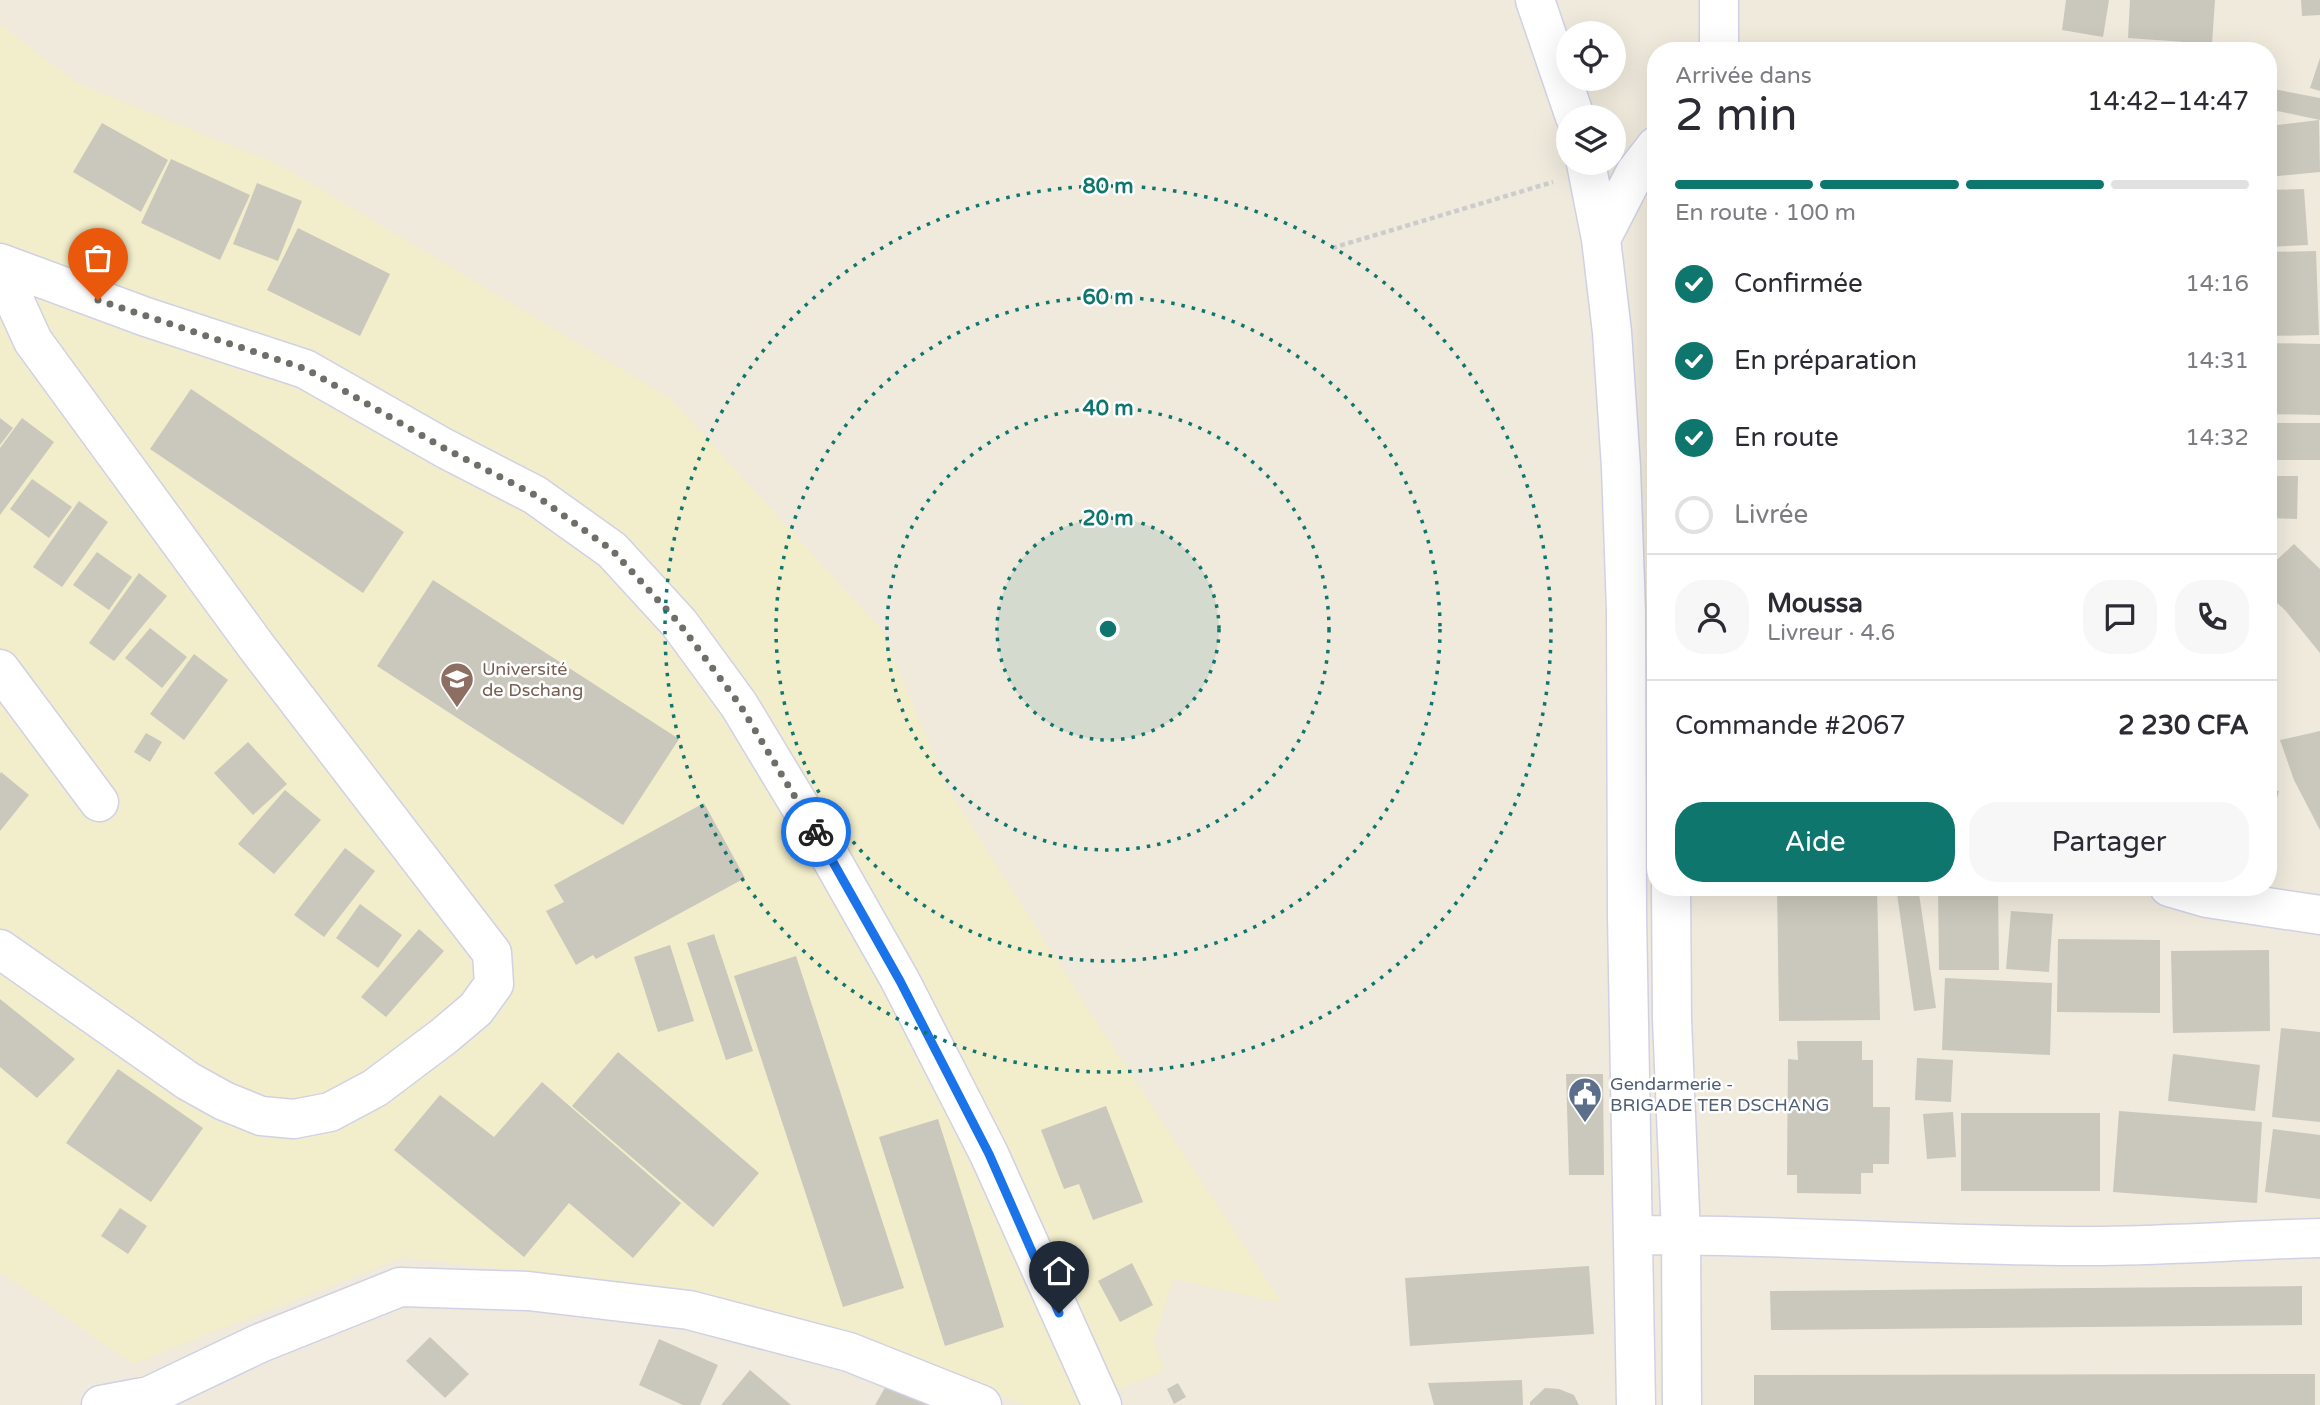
<!DOCTYPE html>
<html lang="fr">
<meta charset="utf-8">
<style>
body{margin:0;font-family:"Varela Round",sans-serif;background:#f7f7f7;color:#2b2b33;height:100vh;display:flex;flex-direction:column;font-size:26px;white-space:nowrap}
*{box-sizing:border-box;margin:0}
p{font-size:23px;color:#7c7c81}
.icon{flex:none;width:38px;height:38px;fill:none;stroke:currentColor;stroke-width:2;stroke-linecap:round;stroke-linejoin:round}
.map{position:relative;flex:1;overflow:hidden}
.panel{position:absolute;left:1647px;top:42px;width:630px;height:854px;display:flex;flex-direction:column;background:#fff;border-radius:28px;box-shadow:0 7px 28px #0002}
.panel>*{flex:none}
.controls{position:absolute;left:1556px;top:21px;display:grid;gap:14px}
.controls a{display:grid;place-items:center;width:70px;height:70px;border-radius:50%;background:#fff;box-shadow:0 7px 28px #0002;font-size:35px}
.pin{position:absolute;display:grid;place-items:center;width:60px;height:60px;color:#fff;margin:-72px -30px;border-radius:50% 50% 50% 0;rotate:-45deg;box-shadow:0 0 7px #0007}
.pin .icon{rotate:45deg}
.courier{position:absolute;display:grid;place-items:center;width:70px;height:70px;margin:-35px;border:5px solid #1a73e8;border-radius:50%;background:#fff;color:#222;box-shadow:0 2px 9px #0007}
.summary em{font-style:normal;font-weight:600}
.summary div{display:flex;flex-direction:column-reverse}
.summary{display:flex;align-items:center;justify-content:space-between;height:119px;padding:0 28px}
h1{font-size:46px;font-weight:600;line-height:52px}
.bar{display:grid;grid-template-columns:repeat(4,1fr);gap:10px 7px;align-content:center;height:84px;padding:0 28px}
.bar i{height:9px;border-radius:5px;background:#e1e1e2}
.bar .active{background:#0f766e}
.bar p{grid-column:span 4}
.line{display:flex;align-items:center;gap:18px;padding:0 28px;border-top:2px solid #e1e1e2}
.line div{flex:1}
.round{display:grid;place-items:center;flex:none;width:74px;height:74px;border-radius:28px;background:#f7f7f7}
ol{padding:0 28px;list-style:none}
li{display:flex;align-items:center;gap:21px;height:77px}
li p{margin-inline-start:auto}
li .icon{padding:7px;border-radius:50%;background:#0f766e;color:#fff;stroke-width:4}
li:last-child{color:#7c7c81}
li i{width:38px;height:38px;border:4px solid #e1e1e2;border-radius:50%}
.primary-button{display:flex;gap:14px;margin-top:auto;padding:14px 28px}
.primary-button a{flex:1;height:80px;border-radius:28px;background:#0f766e;color:#fff;font-size:28px;font-weight:600;line-height:80px;text-align:center}
.primary-button a+a{background:#f7f7f7;color:#2b2b33}
.map>svg:first-child{display:block}
.education{fill:#f2edca}
.building{fill:#cac7bc}
.lines{fill:none;stroke-linecap:round;stroke-linejoin:round}
.minor-casing{stroke:#d1d1e6;stroke-width:41}
.path{stroke:#ccc;stroke-width:4.5;stroke-dasharray:5 3.5;stroke-linecap:butt}
.minor{stroke:#fff;stroke-width:38}
.done{stroke:#706e69;stroke-width:7;stroke-dasharray:0 12.6}
.route{stroke:#1a73e8;stroke-width:9}
.ring{fill:none;stroke:#0f766e;stroke-width:3.5;stroke-dasharray:3.5 7}
.labels{text-anchor:middle;stroke-width:5;stroke-linejoin:round;paint-order:stroke}
.education-label{font-size:18px;fill:#785e54;stroke:#fff;text-anchor:start}
.service-label{font-size:18px;fill:#4e5e75;stroke:#fff;text-anchor:start}
.centre{fill:#0f766e;stroke:#fff;stroke-width:3.5}
.ring-label{font-size:21px;text-anchor:middle;font-weight:bold;fill:#0f766e;stroke:#fff;stroke-width:5;stroke-linejoin:round;paint-order:stroke}
</style>
<div class="map">
<svg width="2320" height="1405" viewBox="0 0 2320 1405">
<rect width="100%" height="100%" fill="#efeadc"/>
<path class="education" d="M 0,24 L 77,83 L 282,166 L 670,398 L 882,630 L 947,787 L 1090,1012 L 1282,1303 L 1173,1279 L 1154,1342 L 1164,1371 L 1081,1405 L 1026,1405 L 836,1331 L 683,1291 L 403,1257 L 133,1364 L 0,1272 Z"/>
<path class="building" d="M 2066,0 L 2109,0 L 2103,37 L 2062,30 Z
M 2130,0 L 2215,0 L 2212,44 L 2128,38 Z
M 2301,0 L 2320,0 L 2320,15 L 2302,16 Z
M 2065,42 L 2104,46 L 2103,51 L 2064,51 Z
M 2320,58 L 2320,91 L 2310,88 Z
M 2268,88 L 2320,98 L 2320,120 L 2268,109 Z
M 2319,120 L 2320,172 L 2268,177 L 2268,126 Z
M 102,123 L 168,160 L 141,212 L 73,172 Z
M 171,159 L 250,195 L 220,260 L 141,223 Z
M 257,183 L 302,201 L 278,261 L 233,244 Z
M 2304,189 L 2308,245 L 2268,247 L 2268,190 Z
M 298,228 L 390,274 L 360,336 L 267,290 Z
M 2316,251 L 2319,335 L 2268,336 L 2268,252 Z
M 2268,343 L 2320,344 L 2320,415 L 2268,414 Z
M 191,389 L 404,532 L 363,593 L 150,449 Z
M 0,418 L 13,428 L 0,445 Z
M 22,418 L 54,442 L 0,515 L 0,448 Z
M 2269,423 L 2320,423 L 2320,460 L 2268,460 Z
M 2273,476 L 2298,476 L 2297,519 L 2272,518 Z
M 32,479 L 72,507 L 49,538 L 10,509 Z
M 79,501 L 108,522 L 62,587 L 33,567 Z
M 2294,544 L 2320,569 L 2320,653 L 2285,610 L 2268,595 L 2268,568 Z
M 97,552 L 132,577 L 109,610 L 73,585 Z
M 139,573 L 167,596 L 114,661 L 89,643 Z
M 433,580 L 679,739 L 623,825 L 377,666 Z
M 150,628 L 187,657 L 162,688 L 125,658 Z
M 194,654 L 228,680 L 184,740 L 150,714 Z
M 2320,731 L 2320,830 L 2294,780 L 2280,740 Z
M 146,733 L 162,742 L 150,762 L 134,752 Z
M 248,742 L 287,784 L 253,815 L 214,773 Z
M 1,772 L 29,795 L 0,831 L 0,774 Z
M 2268,788 L 2279,791 L 2269,828 L 2268,828 Z
M 285,790 L 321,820 L 274,874 L 238,844 Z
M 704,803 L 745,878 L 596,959 L 593,955 L 576,965 L 546,911 L 564,902 L 554,885 Z
M 345,848 L 375,871 L 324,937 L 294,915 Z
M 1777,887 L 1877,887 L 1880,1020 L 1779,1021 Z
M 1896,887 L 1918,887 L 1936,1008 L 1914,1011 Z
M 1938,887 L 1998,887 L 1999,970 L 1939,970 Z
M 360,904 L 402,935 L 378,968 L 336,938 Z
M 2011,911 L 2053,914 L 2049,972 L 2006,969 Z
M 419,929 L 444,951 L 386,1017 L 361,997 Z
M 714,934 L 753,1051 L 726,1060 L 687,943 Z
M 2058,939 L 2160,940 L 2160,1013 L 2057,1012 Z
M 670,945 L 694,1021 L 658,1032 L 634,957 Z
M 2269,950 L 2270,1031 L 2173,1033 L 2171,951 Z
M 796,956 L 904,1288 L 843,1307 L 734,976 Z
M 1945,978 L 2052,983 L 2050,1055 L 1942,1050 Z
M 0,999 L 75,1059 L 37,1098 L 0,1067 Z
M 2281,1028 L 2320,1032 L 2320,1122 L 2272,1117 Z
M 1797,1041 L 1862,1041 L 1862,1060 L 1873,1060 L 1873,1107 L 1890,1107 L 1889,1164 L 1873,1164 L 1873,1173 L 1861,1173 L 1861,1194 L 1797,1193 L 1797,1175 L 1787,1175 L 1788,1059 L 1798,1060 Z
M 618,1052 L 759,1173 L 713,1227 L 572,1106 Z
M 2173,1054 L 2260,1065 L 2255,1111 L 2168,1101 Z
M 1917,1058 L 1953,1060 L 1951,1102 L 1915,1100 Z
M 118,1069 L 203,1128 L 151,1202 L 66,1143 Z
M 1566,1074 L 1603,1074 L 1604,1175 L 1569,1175 Z
M 542,1082 L 681,1203 L 633,1258 L 569,1203 L 524,1257 L 394,1150 L 440,1095 L 494,1137 Z
M 1106,1106 L 1143,1202 L 1093,1220 L 1079,1184 L 1064,1189 L 1041,1130 Z
M 2119,1111 L 2262,1122 L 2257,1203 L 2113,1192 Z
M 1953,1112 L 1956,1157 L 1927,1159 L 1923,1114 Z
M 1961,1113 L 2100,1113 L 2100,1191 L 1961,1191 Z
M 938,1119 L 1004,1327 L 945,1346 L 879,1137 Z
M 2273,1129 L 2320,1135 L 2320,1199 L 2265,1192 Z
M 120,1208 L 147,1226 L 128,1254 L 101,1236 Z
M 1132,1263 L 1153,1305 L 1120,1322 L 1098,1281 Z
M 1589,1266 L 1594,1334 L 1410,1346 L 1405,1278 Z
M 2302,1286 L 2302,1325 L 1771,1330 L 1770,1291 Z
M 430,1337 L 469,1374 L 445,1398 L 406,1361 Z
M 659,1339 L 718,1365 L 700,1405 L 683,1405 L 639,1385 Z
M 750,1370 L 791,1405 L 721,1405 Z
M 894,1372 L 951,1405 L 875,1405 Z
M 2315,1374 L 2315,1405 L 1754,1405 L 1754,1375 Z
M 1522,1380 L 1523,1405 L 1434,1405 L 1428,1383 Z
M 1178,1383 L 1186,1397 L 1174,1404 L 1167,1389 Z
M 1545,1388 L 1559,1389 L 1574,1395 L 1579,1405 L 1530,1405 L 1530,1402 Z"/>
<g class="lines">
<g class="minor-casing">
<path id="minor" d="M 1535,0 L 1575,117
M 1719,0 L 1719,51
M 1586,163 L 1601,239
M 0,263 L 146,317 L 305,369 L 444,448 L 535,495 L 612,550 L 679,623 L 739,705 L 824,846 L 900,980 L 989,1154 L 1102,1405
M 0,669 L 99,802
M 1671,887 L 1672,1019 L 1681,1235 L 1682,1405
M 2169,887 L 2207,898 L 2320,915
M 0,949 L 188,1081 L 224,1101 L 261,1116 L 294,1119 L 330,1112 L 375,1088 L 444,1036 L 476,1009 L 494,984 L 492,953 L 256,646 L 33,341 L 17,306 L 4,265
M 1633,1235 C 1789,1234 1945,1247 2102,1246 C 2174,1245 2247,1240 2320,1238
M 101,1405 L 149,1396 L 260,1343 L 400,1287 L 528,1291 L 689,1310 L 849,1352 L 982,1405
M 1636,1405 L 1627,916 L 1626,611 L 1621,467 L 1612,332 L 1601,239 L 1635,173 L 1656,146"/>
</g>
<path class="path" d="M 1332,248 L 1553,182"/>
<use href="#minor" class="minor"/>
</g>
<g class="lines">
<path class="done" d="M 98,300 L 306,369 L 444,448 L 535,495 L 612,550 L 679,623 L 740,705 L 816,832"/>
<path class="route" d="M 816,832 L 900,981 L 989,1154 L 1059,1313"/>
</g>
<circle cx="1108" cy="629" r="111" fill="#0f766e" fill-opacity=".12"/>
<g class="ring">
<circle cx="1108" cy="629" r="111"/>
<circle cx="1108" cy="629" r="221"/>
<circle cx="1108" cy="629" r="332"/>
<circle cx="1108" cy="629" r="443"/>
</g>
<defs>
<g id="university-pin" transform="scale(1.75)"><path d="M0 17L-7.5 6A9.5 9.5 0 1 1 7.5 6Z" fill="#8d6e63" stroke="#fff"/><path d="M0-5L7-2L0 1L-7-2ZM-4 1L0 2.5L4 1V4Q0 6-4 4Z" fill="#fff"/></g>
<g id="civic-pin" transform="scale(1.75)"><path d="M0 17L-7.5 6A9.5 9.5 0 1 1 7.5 6Z" fill="#5c6f8a" stroke="#fff"/><path d="M-.6-6.5H3V-4.5H.6V-3L4-1V1h2V6H-6V1h2V-1L-.6-3ZM-1.2 2.5V6h2.4V2.5Z" fill="#fff"/></g>
</defs>
<g fill-rule="evenodd">
<use href="#university-pin" x="457" y="679"/>
<use href="#civic-pin" x="1585" y="1094"/>
</g>
<g class="labels">
<g class="education-label">
<text x="482" y="675">Université<tspan x="482" dy="21">de Dschang</tspan></text>
</g>
<g class="service-label">
<text x="1610" y="1090">Gendarmerie -<tspan x="1610" dy="21">BRIGADE TER DSCHANG</tspan></text>
</g>
</g>
<circle cx="1108" cy="629" r="10" class="centre"/>
<g class="ring-label">
<text x="1108" y="193">80 m</text>
<text x="1108" y="304">60 m</text>
<text x="1108" y="415">40 m</text>
<text x="1108" y="525">20 m</text>
</g>
</svg>
<div class="controls">
<a><svg class="icon" aria-label="locate" viewBox="0 0 24 24"><circle cx="12" cy="12" r="6"/><path d="M12 2v4M12 18v4M2 12h4M18 12h4"/></svg></a>
<a><svg class="icon" aria-label="layers" viewBox="0 0 24 24"><path d="M12 4l9 5-9 5-9-5zM3 14l9 5 9-5"/></svg></a>
</div>
<div class="pin" style="left:98px;top:300px;background:#ea580c"><svg class="icon" aria-label="bag" viewBox="0 0 24 24"><path d="M5 8h14l-1 12H6zM9 8a3 3 0 0 1 6 0"/></svg></div>
<div class="pin" style="left:1059px;top:1313px;background:#1f2937"><svg class="icon" aria-label="home" viewBox="0 0 24 24"><path d="M3 11l9-7 9 7M6 9v11h12V9"/></svg></div>
<div class="courier" style="left:816px;top:832px"><svg class="icon" aria-label="bike" viewBox="0 0 24 24"><circle cx="6" cy="16" r="4"/><circle cx="18" cy="16" r="4"/><path d="M6 16l4-8h5l3 8M10 8l3 8H6M13 5h3"/></svg></div>
<section class="panel">
<div class="summary"><div><h1>2 min</h1><p>Arrivée dans</p></div><em>14:42–14:47</em></div>
<div class="bar"><i class="active"></i><i class="active"></i><i class="active"></i><i></i><p>En route · 100 m</p></div>
<ol>
<li><svg class="icon" aria-label="check" viewBox="0 0 24 24"><path d="M5 12l5 5 9-10"/></svg>Confirmée<p>14:16</p></li>
<li><svg class="icon" aria-label="check" viewBox="0 0 24 24"><path d="M5 12l5 5 9-10"/></svg>En préparation<p>14:31</p></li>
<li><svg class="icon" aria-label="check" viewBox="0 0 24 24"><path d="M5 12l5 5 9-10"/></svg>En route<p>14:32</p></li>
<li><i></i>Livrée</li>
</ol>
<div class="line" style="height:126px"><a class="round"><svg class="icon" aria-label="person" viewBox="0 0 24 24"><circle cx="12" cy="8" r="4"/><path d="M4 21q1-7 8-7t8 7"/></svg></a><div><b>Moussa</b><p>Livreur · 4.6</p></div><a class="round"><svg class="icon" aria-label="chat" viewBox="0 0 24 24"><path d="M4 5h16v11H9l-5 4z"/></svg></a><a class="round"><svg class="icon" aria-label="phone" viewBox="0 0 24 24"><path d="M5 4h4l2 5-3 2q2 4 5 5l2-3 5 2v4C11 20 4 13 5 4z"/></svg></a></div>
<div class="line" style="height:91px"><div>Commande #2067</div><b>2 230 CFA</b></div>
<div class="primary-button"><a>Aide</a><a>Partager</a></div>
</section>
</div>
